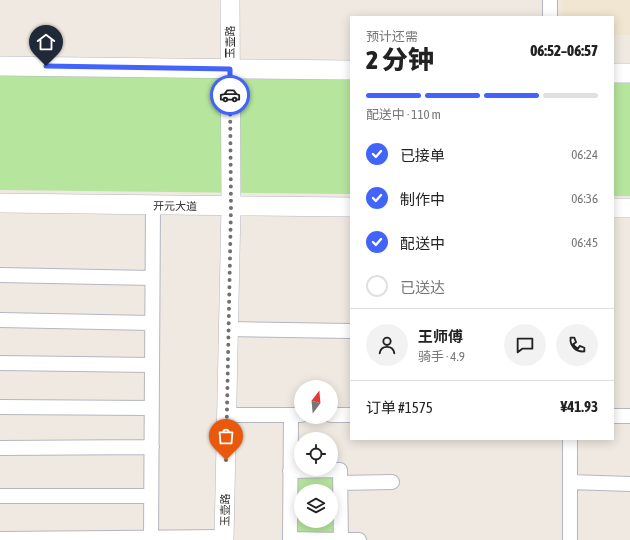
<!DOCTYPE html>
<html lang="zh">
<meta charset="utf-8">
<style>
body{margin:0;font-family:"Asap Condensed","Noto Sans SC",sans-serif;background:#f2f2f2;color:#222;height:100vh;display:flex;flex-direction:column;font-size:15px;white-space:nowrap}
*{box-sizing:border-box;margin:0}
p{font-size:13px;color:#767676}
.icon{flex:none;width:22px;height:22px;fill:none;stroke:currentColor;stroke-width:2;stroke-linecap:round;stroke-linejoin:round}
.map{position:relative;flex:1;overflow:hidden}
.side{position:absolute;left:350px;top:16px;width:264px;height:424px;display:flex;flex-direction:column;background:#fff;border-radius:0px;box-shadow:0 2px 10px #0003}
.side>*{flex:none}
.needle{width:26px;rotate:16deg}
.fabs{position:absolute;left:294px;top:380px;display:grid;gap:8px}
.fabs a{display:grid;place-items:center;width:44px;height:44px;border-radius:50%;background:#fff;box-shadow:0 2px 10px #0003;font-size:20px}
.pin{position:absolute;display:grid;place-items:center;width:34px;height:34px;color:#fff;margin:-41px -17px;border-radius:50% 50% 50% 0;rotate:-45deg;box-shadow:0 0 4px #0007}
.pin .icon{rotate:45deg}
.courier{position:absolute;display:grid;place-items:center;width:40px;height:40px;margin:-20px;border:3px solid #4264fb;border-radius:50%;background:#fff;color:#222;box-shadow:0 1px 5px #0007}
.summary em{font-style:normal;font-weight:800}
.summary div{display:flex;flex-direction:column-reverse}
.summary{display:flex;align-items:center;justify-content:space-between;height:68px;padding:0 16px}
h1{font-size:26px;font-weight:800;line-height:30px}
.bar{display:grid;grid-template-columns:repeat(4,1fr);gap:6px 4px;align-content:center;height:48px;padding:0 16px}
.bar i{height:5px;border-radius:3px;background:#e0e0e0}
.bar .on{background:#4264fb}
.bar p{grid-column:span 4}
.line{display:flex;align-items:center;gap:10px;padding:0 16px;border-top:1px solid #e0e0e0}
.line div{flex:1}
.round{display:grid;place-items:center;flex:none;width:42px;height:42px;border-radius:21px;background:#f2f2f2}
ol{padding:0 16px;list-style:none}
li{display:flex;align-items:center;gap:12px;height:44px}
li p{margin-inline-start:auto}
li .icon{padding:4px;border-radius:50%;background:#4264fb;color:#fff;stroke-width:4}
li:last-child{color:#767676}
li i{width:22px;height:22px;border:2px solid #e0e0e0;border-radius:50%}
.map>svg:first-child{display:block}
.education{fill:#f0e6d1}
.green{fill:#b6e59e;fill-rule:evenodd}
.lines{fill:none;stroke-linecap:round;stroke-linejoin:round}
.street-casing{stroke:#b4b7c1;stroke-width:16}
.secondary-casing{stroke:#b4b7c1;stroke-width:20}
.street{stroke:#fff;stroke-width:14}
.secondary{stroke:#fff;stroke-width:19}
.done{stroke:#726f6d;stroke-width:4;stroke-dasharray:0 7.2}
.route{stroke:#4264fb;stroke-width:5}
.labels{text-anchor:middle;stroke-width:4;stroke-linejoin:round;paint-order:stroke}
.street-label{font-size:11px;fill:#2e2e2e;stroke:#fff}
</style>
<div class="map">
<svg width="630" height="540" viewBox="0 0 630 540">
<rect width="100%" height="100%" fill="#efe9e1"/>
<path class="education" d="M 562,0 L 630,0 L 630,35 L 613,35 L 613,17 L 562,17 Z"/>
<path class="green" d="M 0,75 L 351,79 L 351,194 L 0,190 Z
M 613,82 L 630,82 L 630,196 L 613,196 Z
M 297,477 L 335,477 L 335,534 L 297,534 ZM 301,491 L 331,491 L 331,521 L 301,521 Z"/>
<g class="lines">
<g class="street-casing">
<path id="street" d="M 550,0 L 550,17
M 0,275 L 152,278
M 0,320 L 152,323
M 228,329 L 351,331
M 0,363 L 152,365
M 0,407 L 151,408
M 227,415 L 301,415
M 331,415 L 351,415
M 613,416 L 630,416
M 570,439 L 570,540
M 0,448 L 152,447
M 570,482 L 630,484
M 340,483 L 392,482
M 0,496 L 151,496
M 151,537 L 153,205
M 0,539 L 224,537
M 290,539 L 341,540 L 340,470 L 290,471
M 290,540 L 291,415
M 341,540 L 359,540"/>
</g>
<g class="secondary-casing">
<path id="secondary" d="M 0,66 L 351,70
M 613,73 L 630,73
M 0,203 L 351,207
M 613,208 L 630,208
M 224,540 L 231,207 L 230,0"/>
</g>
<use href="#street" class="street"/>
<use href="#secondary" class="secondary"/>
</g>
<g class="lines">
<path class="done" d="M 226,460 L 231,206 L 230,95"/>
<path class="route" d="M 46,66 L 230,69 L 230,95"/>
</g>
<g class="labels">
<g class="street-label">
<text transform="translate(230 42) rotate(-90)" y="4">玉壶路</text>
<text transform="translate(175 206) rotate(1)" y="4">开元大道</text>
<text transform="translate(225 510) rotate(-89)" y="4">玉壶路</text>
</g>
</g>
</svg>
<div class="fabs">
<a><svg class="needle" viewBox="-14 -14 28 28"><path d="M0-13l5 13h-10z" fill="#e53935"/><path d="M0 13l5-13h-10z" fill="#767676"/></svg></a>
<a><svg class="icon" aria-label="locate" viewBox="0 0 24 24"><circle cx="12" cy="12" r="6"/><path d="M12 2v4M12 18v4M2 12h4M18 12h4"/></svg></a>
<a><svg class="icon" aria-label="layers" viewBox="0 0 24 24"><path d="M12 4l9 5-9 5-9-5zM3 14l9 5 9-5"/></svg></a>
</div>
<div class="pin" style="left:226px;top:460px;background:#ea580c"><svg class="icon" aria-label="bag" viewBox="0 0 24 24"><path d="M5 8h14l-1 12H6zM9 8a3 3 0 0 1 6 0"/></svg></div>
<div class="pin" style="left:46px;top:66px;background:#1f2937"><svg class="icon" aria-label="home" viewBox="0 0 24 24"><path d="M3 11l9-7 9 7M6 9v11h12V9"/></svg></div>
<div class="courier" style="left:230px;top:95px"><svg class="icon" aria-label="car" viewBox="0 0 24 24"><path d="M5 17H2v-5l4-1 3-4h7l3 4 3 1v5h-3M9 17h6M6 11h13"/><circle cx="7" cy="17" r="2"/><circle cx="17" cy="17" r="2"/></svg></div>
<section class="side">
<div class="summary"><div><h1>2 分钟</h1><p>预计还需</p></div><em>06:52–06:57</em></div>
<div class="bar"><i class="on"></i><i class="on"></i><i class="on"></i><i></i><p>配送中 · 110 m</p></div>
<ol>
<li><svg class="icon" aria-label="check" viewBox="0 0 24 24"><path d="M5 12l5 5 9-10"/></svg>已接单<p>06:24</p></li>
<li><svg class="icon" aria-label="check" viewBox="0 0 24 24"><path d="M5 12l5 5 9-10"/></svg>制作中<p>06:36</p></li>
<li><svg class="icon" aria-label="check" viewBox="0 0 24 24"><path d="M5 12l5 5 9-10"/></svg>配送中<p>06:45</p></li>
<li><i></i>已送达</li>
</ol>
<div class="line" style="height:72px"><a class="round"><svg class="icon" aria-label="person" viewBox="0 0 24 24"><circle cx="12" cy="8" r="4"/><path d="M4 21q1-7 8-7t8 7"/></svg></a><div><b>王师傅</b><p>骑手 · 4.9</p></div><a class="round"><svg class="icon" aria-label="chat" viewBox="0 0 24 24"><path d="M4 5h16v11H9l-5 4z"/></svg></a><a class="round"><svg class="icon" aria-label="phone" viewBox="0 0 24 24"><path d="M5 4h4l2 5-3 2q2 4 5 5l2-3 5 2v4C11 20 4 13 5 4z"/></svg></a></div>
<div class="line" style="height:52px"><div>订单 #1575</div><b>¥41.93</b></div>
</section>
</div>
